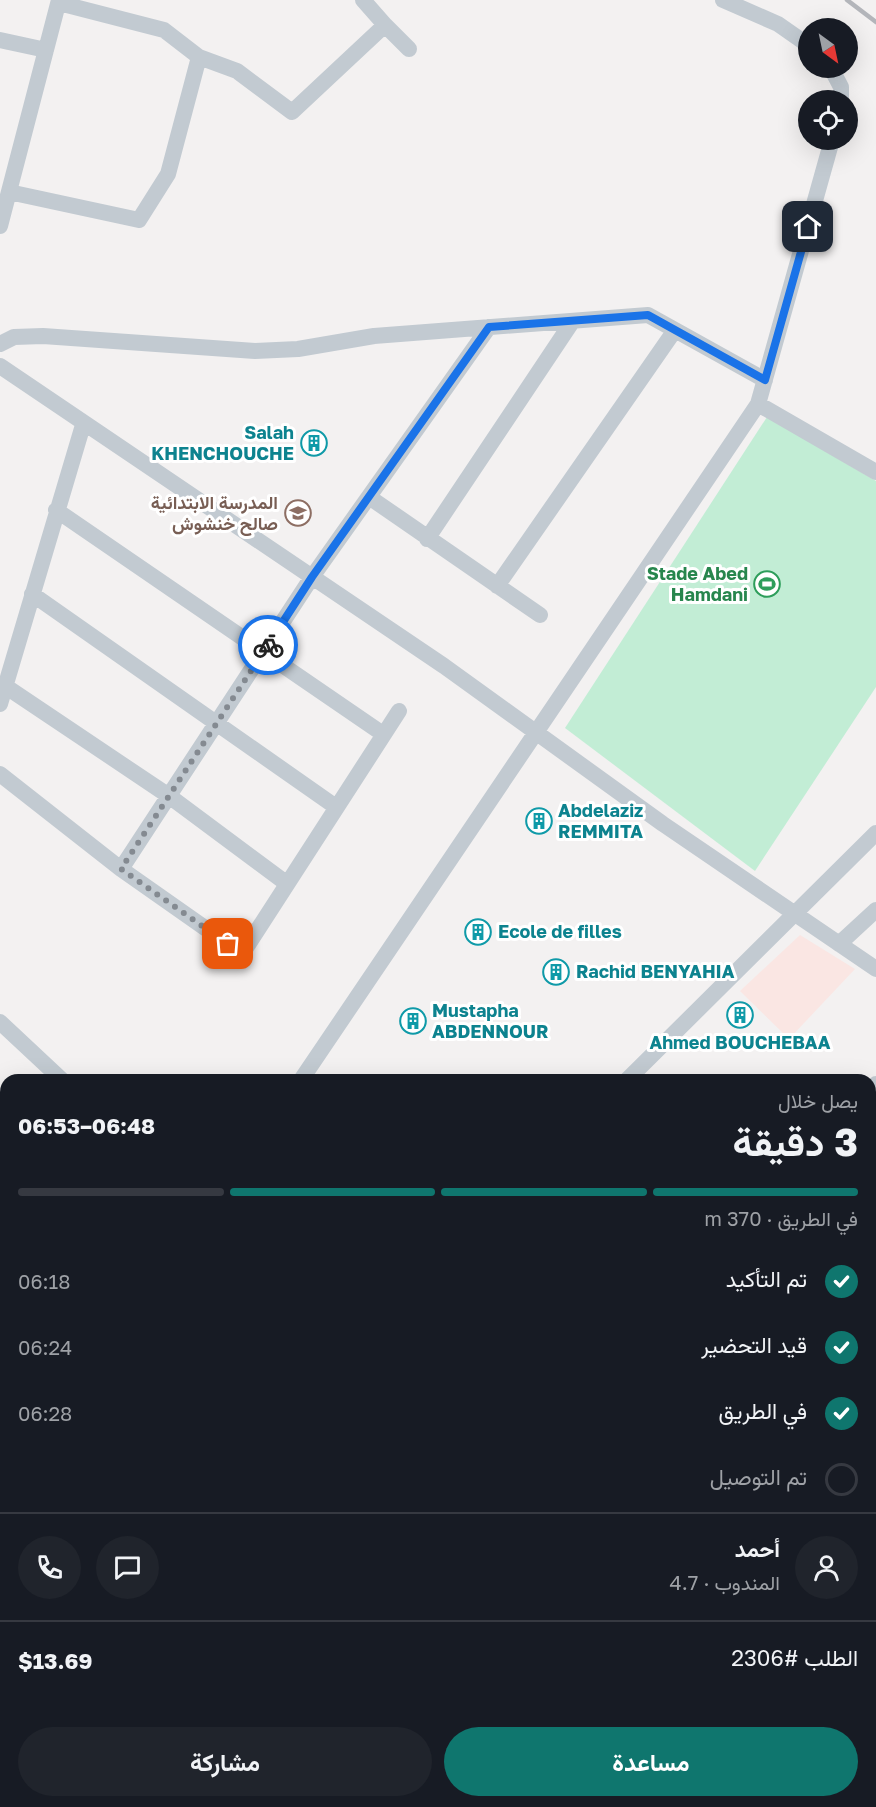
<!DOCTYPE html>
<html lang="ar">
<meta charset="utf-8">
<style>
body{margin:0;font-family:"Golos Text",Vazirmatn,sans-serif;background:#20242c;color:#f1f3f6;direction:rtl;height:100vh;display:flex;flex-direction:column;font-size:22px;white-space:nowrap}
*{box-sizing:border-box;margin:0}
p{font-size:20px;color:#9ea1a6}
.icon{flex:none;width:33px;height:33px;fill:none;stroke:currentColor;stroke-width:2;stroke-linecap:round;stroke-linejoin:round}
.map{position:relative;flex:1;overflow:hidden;direction:ltr}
.panel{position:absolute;left:0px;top:1074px;width:876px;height:734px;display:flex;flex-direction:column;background:#171b24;border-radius:18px 18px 0 0;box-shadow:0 6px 24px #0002;direction:rtl}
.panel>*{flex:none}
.needle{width:39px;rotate:147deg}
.buttons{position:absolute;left:798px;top:18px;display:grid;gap:12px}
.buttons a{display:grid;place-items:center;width:60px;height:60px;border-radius:50%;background:#171b24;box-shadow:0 6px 24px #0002;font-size:30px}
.pin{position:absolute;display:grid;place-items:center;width:51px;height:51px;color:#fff;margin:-26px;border-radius:12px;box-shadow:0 3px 9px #0006}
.courier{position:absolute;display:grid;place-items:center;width:60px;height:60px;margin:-30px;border:4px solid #1a73e8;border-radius:50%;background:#fff;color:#222;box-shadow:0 2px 8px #0007}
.headline em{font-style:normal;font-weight:700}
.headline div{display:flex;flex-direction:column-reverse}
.headline{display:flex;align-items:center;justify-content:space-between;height:102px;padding:0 18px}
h1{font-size:39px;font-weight:700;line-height:45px}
.bar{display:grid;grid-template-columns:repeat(4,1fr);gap:9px 6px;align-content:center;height:72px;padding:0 18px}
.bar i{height:8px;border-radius:4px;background:#363941}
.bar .on{background:#0f766e}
.bar p{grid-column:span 4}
.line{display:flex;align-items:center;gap:15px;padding:0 18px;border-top:2px solid #363941}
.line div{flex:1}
.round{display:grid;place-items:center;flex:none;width:63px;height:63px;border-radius:32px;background:#20242c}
ol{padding:0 18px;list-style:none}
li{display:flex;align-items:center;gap:18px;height:66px}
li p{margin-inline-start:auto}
li .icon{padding:6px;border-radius:50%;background:#0f766e;color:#fff;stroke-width:4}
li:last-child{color:#9ea1a6}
li i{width:33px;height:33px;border:3px solid #363941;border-radius:50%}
.cta{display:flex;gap:12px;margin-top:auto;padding:12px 18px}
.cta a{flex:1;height:69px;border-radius:36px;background:#0f766e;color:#fff;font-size:24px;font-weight:700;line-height:69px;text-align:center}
.cta a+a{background:#20242c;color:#f1f3f6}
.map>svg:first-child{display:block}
.medical{fill:#fae6e3}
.green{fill:#c2edd5}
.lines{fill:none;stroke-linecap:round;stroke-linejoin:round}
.minor{stroke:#c2cad1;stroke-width:16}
.major{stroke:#b2becd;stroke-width:21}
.rail{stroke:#b3b5ba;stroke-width:4.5}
.done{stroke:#848a91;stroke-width:6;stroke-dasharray:0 10.8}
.route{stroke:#1a73e8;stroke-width:8}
.labels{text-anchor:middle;stroke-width:6;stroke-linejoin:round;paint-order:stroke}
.culture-label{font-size:18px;font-weight:bold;fill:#0d838f;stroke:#fff;text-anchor:start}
.education-label{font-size:18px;font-weight:bold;fill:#785e54;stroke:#fff;text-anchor:end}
.leisure-label{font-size:18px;font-weight:bold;fill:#27864d;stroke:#fff;text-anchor:end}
</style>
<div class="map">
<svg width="876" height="1807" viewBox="0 0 876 1807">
<rect width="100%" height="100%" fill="#f3f1f1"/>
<path class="medical" d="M 800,935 L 855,969 L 789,1039 L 740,991 Z"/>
<path class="green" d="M 767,417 L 876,481 L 876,687 L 755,871 L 565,728 Z"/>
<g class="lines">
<path class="minor" d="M 723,0 L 778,24 L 808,45
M 385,25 L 409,49
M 0,40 L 46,50
M 199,57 L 237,71 L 292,112 L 385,25 L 363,0
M 831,68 L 841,87 L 841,100
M 9,192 L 139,220 L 168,174 L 199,57 L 164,30 L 59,3
M 0,226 L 59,0
M 0,344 L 14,337 L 43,336 L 255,351 L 298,349 L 374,336 L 648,315 L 765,380
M 0,366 L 444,666 L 663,824 L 876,969
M 758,404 L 876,472
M 369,497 L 540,615
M 56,510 L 383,734
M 427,539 L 572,322
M 497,586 L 675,330
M 32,594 L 336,807
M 5,686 L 169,796 L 286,883
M 0,704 L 83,425
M 0,774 L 121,869 L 242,954 L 399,711
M 121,869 L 312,577 L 489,327
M 839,944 L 876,910
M 0,1022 L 62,1080
M 301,1080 L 758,404 L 832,140
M 627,1080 L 876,833
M 870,1090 L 876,1084
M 0,1432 L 6,1426
M 0,1515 L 6,1521
M 0,1653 L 6,1659
M 870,1709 L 876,1704
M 0,1757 L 6,1763
M 43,1802 L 49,1807
M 146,1802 L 152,1807
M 284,1802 L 290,1807
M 671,1802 L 676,1807
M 121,1807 L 127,1802
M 322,1807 L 327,1802
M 757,1807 L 763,1802"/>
<path class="major" d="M 0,1275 L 6,1281
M 510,1802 L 515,1807"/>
<path class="rail" d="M 847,0 L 876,22"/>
</g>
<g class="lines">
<path class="done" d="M 228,944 L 121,869 L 268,645"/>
<path class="route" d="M 268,645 L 312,577 L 489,327 L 648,315 L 765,380 L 808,227"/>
</g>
<defs>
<g id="building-ring" transform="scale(1.35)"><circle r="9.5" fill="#fff" stroke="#0f9aa8" stroke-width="1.5"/><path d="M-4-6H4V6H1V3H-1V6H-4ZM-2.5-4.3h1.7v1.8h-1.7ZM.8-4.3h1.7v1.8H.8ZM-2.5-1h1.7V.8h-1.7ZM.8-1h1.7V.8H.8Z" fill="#0f9aa8"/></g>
<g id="school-ring" transform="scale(1.35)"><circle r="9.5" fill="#fff" stroke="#8d6e63" stroke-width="1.5"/><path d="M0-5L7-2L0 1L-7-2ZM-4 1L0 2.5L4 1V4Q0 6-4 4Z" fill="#8d6e63"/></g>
<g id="stadium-ring" transform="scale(1.35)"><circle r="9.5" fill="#fff" stroke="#2e9e5b" stroke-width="1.5"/><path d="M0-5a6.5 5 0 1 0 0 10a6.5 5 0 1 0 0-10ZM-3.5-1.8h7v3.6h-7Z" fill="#2e9e5b"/></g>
</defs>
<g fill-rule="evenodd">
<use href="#building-ring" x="314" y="443"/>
<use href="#school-ring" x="298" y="513"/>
<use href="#stadium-ring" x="767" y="584"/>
<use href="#building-ring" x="539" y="821"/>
<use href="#building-ring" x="478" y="932"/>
<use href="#building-ring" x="556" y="972"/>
<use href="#building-ring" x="740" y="1015"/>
<use href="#building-ring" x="413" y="1021"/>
</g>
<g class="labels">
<g class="culture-label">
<text x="294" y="439" text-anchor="end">Salah<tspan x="294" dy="21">KHENCHOUCHE</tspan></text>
<text x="558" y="817">Abdelaziz<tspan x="558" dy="21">REMMITA</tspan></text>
<text x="498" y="938">Ecole de filles</text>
<text x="576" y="978">Rachid BENYAHIA</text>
<text x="432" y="1017">Mustapha<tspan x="432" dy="21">ABDENNOUR</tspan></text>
<text x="740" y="1049" text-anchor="middle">Ahmed BOUCHEBAA</text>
</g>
<g class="education-label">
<text x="278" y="509">المدرسة الابتدائية<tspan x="278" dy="21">صالح خنشوش</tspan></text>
</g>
<g class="leisure-label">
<text x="748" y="580">Stade Abed<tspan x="748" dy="21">Hamdani</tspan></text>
</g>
</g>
</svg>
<div class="buttons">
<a><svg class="needle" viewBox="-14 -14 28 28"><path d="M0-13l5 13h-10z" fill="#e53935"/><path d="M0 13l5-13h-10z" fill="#9ea1a6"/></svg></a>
<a><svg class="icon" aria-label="locate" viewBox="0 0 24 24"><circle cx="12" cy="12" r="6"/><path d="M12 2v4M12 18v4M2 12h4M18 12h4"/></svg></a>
</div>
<div class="pin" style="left:228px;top:944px;background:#ea580c"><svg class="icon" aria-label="bag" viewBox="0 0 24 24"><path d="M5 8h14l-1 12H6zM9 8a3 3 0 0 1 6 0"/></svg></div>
<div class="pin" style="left:808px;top:227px;background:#1f2937"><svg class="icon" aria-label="home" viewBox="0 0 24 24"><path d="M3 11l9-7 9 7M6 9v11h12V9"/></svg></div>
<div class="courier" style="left:268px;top:645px"><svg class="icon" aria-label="bike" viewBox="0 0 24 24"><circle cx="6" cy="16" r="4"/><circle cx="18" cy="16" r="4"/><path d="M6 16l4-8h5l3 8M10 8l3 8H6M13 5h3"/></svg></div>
<section class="panel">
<div class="headline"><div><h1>3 دقيقة</h1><p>يصل خلال</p></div><em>06:48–06:53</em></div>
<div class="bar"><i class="on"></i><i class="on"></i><i class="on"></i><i></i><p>في الطريق · 370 m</p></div>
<ol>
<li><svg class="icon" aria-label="check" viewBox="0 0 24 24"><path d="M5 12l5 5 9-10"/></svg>تم التأكيد<p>06:18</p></li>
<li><svg class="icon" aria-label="check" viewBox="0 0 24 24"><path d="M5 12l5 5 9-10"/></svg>قيد التحضير<p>06:24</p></li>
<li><svg class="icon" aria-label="check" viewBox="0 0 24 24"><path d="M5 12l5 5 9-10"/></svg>في الطريق<p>06:28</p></li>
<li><i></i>تم التوصيل</li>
</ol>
<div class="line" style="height:108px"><a class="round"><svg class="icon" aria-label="person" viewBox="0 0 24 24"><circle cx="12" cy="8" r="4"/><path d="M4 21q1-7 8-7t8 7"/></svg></a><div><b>أحمد</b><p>المندوب · 4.7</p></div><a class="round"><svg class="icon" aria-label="chat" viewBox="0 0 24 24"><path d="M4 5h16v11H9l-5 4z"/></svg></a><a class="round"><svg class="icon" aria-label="phone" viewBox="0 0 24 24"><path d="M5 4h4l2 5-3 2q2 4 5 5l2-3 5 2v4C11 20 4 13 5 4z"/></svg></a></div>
<div class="line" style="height:78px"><div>الطلب #2306</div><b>$13.69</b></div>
<div class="cta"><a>مساعدة</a><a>مشاركة</a></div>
</section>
</div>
